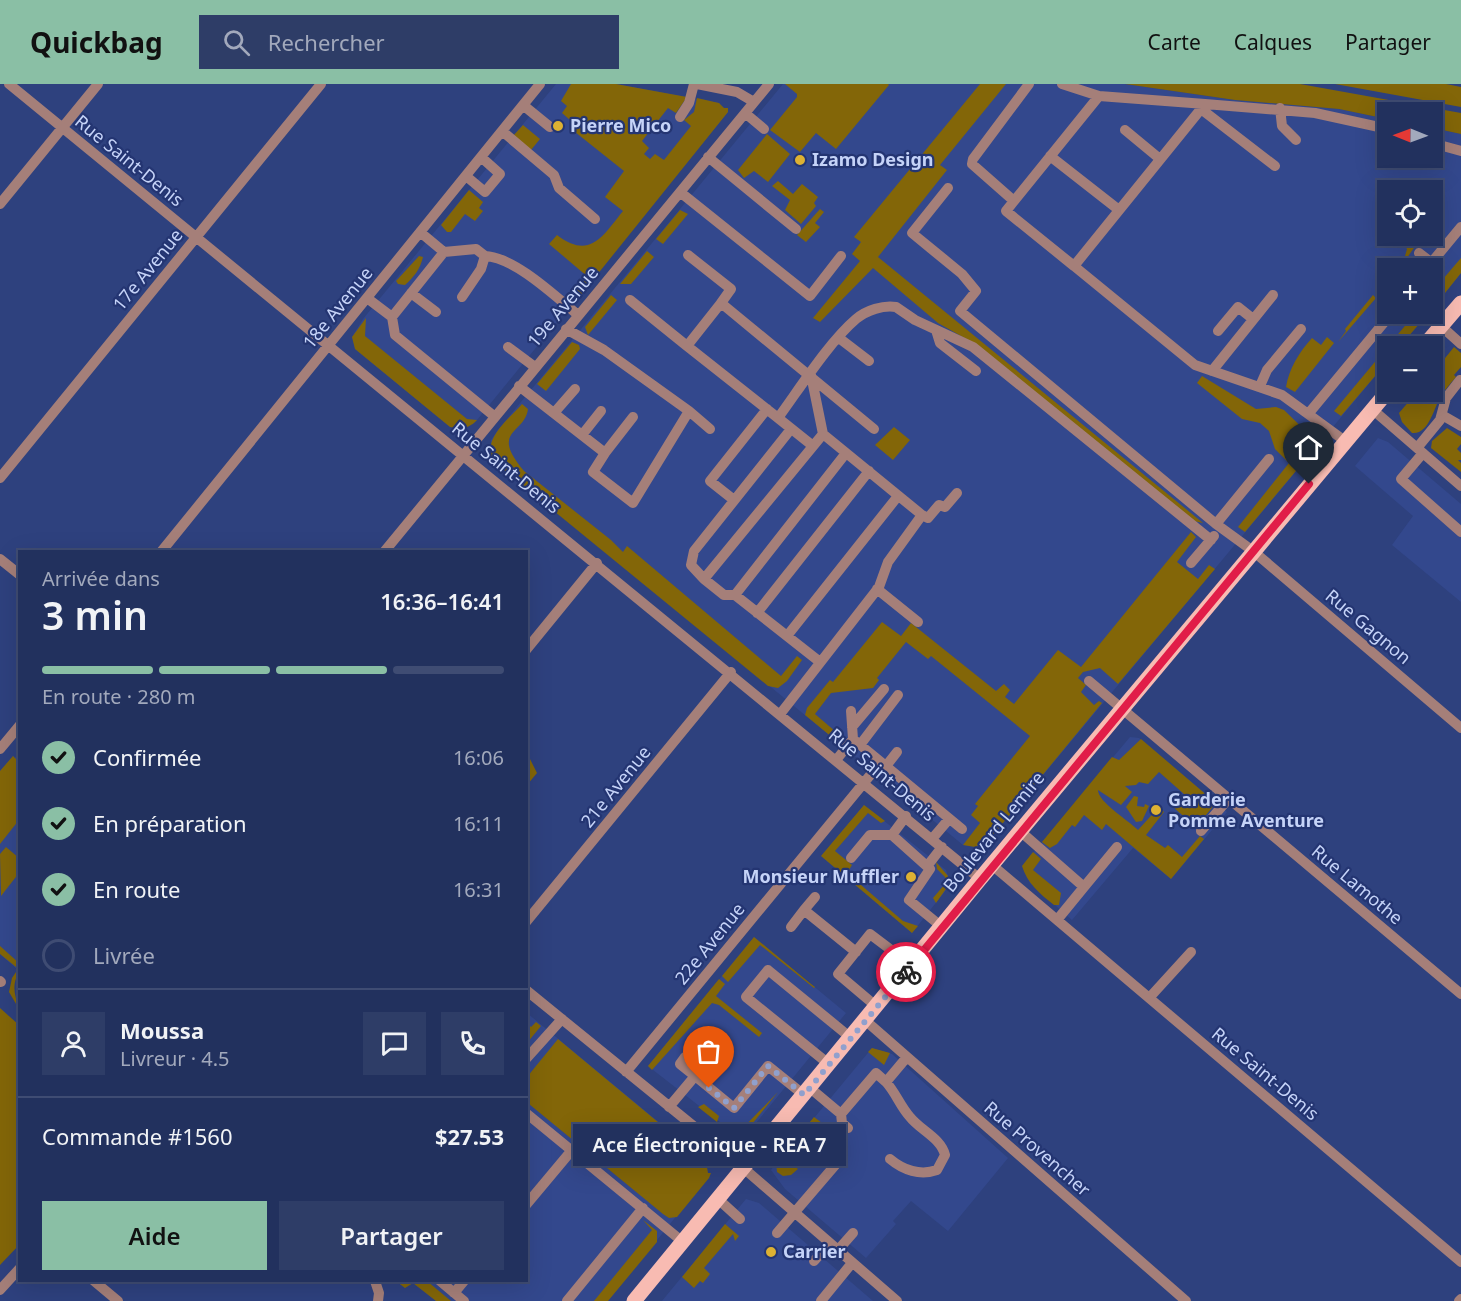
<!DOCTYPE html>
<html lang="fr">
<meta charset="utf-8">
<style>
body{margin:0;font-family:"Noto Sans",sans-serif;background:#2e3d67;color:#f1f3f6;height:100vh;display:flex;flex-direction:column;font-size:22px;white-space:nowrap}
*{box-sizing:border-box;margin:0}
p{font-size:20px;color:#a2a9bc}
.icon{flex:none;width:33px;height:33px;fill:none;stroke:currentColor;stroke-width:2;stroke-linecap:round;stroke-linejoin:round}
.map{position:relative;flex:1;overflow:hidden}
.side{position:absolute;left:18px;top:466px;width:510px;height:732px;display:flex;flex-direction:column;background:#22315e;border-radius:0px;box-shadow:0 6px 24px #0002,0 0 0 2px #3f4c73}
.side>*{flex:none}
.needle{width:39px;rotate:271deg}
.tools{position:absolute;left:1377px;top:18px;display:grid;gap:12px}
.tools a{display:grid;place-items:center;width:66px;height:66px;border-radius:0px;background:#22315e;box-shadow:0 6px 24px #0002,0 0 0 2px #3f4c73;font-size:30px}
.pin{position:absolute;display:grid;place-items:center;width:51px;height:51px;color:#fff;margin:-62px -26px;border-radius:50% 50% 50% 0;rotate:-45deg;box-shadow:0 0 6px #0007}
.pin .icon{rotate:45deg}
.courier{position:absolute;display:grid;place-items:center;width:60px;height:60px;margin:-30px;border:4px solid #e11d48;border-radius:50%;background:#fff;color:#222;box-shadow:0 2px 8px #0007}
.bubble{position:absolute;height:42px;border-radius:0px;background:#22315e;box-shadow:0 6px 24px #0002,0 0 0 2px #3f4c73;font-size:20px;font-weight:600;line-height:42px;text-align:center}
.summary em{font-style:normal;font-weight:600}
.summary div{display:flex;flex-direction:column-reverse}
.summary{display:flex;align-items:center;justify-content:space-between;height:102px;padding:0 24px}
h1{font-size:39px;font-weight:600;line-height:45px}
.bar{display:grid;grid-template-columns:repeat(4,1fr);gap:9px 6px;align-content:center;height:72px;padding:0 24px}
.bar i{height:8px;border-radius:4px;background:#3f4c73}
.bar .active{background:#8abfa5}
.bar p{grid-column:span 4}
.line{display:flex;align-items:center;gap:15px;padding:0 24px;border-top:2px solid #3f4c73}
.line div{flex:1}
.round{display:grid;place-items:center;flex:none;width:63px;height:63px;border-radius:0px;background:#2e3d67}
ol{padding:0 24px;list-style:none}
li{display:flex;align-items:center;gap:18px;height:66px}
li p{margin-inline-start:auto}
li .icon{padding:6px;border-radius:50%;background:#8abfa5;color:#111;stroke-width:4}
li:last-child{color:#a2a9bc}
li i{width:33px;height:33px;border:3px solid #3f4c73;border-radius:50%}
.action{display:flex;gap:12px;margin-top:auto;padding:12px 24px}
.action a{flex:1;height:69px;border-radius:0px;background:#8abfa5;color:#111;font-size:24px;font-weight:600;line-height:69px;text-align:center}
.action a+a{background:#2e3d67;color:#f1f3f6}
header{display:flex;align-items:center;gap:36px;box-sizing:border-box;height:84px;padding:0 30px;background:#8abfa5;color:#111}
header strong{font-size:28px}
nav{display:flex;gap:33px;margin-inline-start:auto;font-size:21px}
.search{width:420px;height:54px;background:#2e3d67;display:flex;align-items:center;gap:15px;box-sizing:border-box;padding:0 21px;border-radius:0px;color:#a2a9bc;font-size:22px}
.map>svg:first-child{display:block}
.built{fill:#33488d;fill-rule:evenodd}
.green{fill:#836608}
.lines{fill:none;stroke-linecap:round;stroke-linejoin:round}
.minor{stroke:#a57f79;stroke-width:10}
.major{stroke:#f8bbb2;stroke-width:15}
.done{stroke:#90a0cd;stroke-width:6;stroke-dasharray:0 10.8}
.route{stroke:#e11d48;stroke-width:8}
.poi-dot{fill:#ddb133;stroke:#243572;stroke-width:2}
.labels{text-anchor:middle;stroke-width:4.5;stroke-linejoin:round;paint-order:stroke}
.poi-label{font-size:18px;font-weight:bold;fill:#c5d3f8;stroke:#243572;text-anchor:start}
.street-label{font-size:18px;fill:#c5d3f8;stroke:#243572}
</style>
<header>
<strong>Quickbag</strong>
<div class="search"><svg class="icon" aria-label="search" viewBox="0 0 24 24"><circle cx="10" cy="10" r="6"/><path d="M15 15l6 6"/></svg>Rechercher</div>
<nav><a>Carte</a><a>Calques</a><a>Partager</a></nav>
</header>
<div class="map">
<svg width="1461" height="1217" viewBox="0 0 1461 1217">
<rect width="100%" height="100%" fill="#2e417e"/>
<path class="built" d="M 556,0 L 616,0 L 719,19 L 724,24 L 728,24 L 728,28 L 477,336 L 466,343 L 450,343 L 355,265 L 352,253 L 363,235 Z
M 783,0 L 1125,0 L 1235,16 L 1339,25 L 1387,35 L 1388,74 L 1432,74 L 1433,44 L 1461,50 L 1461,189 L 1433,224 L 1432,184 L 1388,184 L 1388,230 L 1428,230 L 1400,262 L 1388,262 L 1387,278 L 989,756 L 975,763 L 963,761 L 491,373 L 491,356 L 498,346 ZM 1388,106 L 1432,106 L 1432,152 L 1388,152 Z
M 1378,354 L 1388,358 L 1461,420 L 1461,518 L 1392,461 L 1413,432 L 1355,382 Z
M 1130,653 L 1139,654 L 1227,728 L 1171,795 L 1133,764 L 1072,836 L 1030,799 L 1022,782 Z
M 19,668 L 19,887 L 0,870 L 0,687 L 13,672 L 15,674 Z
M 864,721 L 946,786 L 948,792 L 946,806 L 912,849 L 821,772 Z
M 754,853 L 846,929 L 751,1045 L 739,1053 L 648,982 Z
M 527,929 L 701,1073 L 706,1078 L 708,1089 L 711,1089 L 608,1217 L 436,1217 L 413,1199 L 405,1204 L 396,1197 L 526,1197 Z
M 872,964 L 892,970 L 1008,1074 L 948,1147 L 911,1117 L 893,1137 L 896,1140 L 866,1174 L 785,1105 L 771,1086 Z
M 746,1115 L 759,1119 L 873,1217 L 662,1217 Z"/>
<path class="green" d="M 571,0 L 616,0 L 687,13 L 676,29 L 668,24 L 642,57 L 649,64 L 644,70 L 650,75 L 655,70 L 664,76 L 691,42 L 684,36 L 694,28 L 697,14 L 719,19 L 724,24 L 728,24 L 728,28 L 576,217 L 571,212 L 588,193 L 549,160 L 557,151 C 590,176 602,153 623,127 L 605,113 L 624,87 L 570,44 L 578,43 L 562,29 L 567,22 L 561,17 Z
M 785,0 L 888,0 L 889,1 L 836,65 L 816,49 L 800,68 L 770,46 L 797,13 L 797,10 Z
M 980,0 L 1006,0 L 940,81 L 947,86 L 878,173 L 1203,439 L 1194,437 L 977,261 L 938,239 L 873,184 L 820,238 L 813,234 L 860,177 L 852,170 L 861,158 L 854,153 Z
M 1125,0 L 1300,0 L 1461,29 L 1461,50 L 1433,44 L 1432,28 L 1388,28 L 1387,35 L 1339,25 L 1235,16 Z
M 1335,0 L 1446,0 L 1461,3 L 1461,23 Z
M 523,41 L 540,55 L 531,66 L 513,52 Z
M 767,50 L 790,70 L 768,98 L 754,87 L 744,94 L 738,86 Z
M 778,97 L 793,110 L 802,100 L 818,113 L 814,119 L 816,122 L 801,140 L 785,126 L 790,116 L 772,102 Z
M 469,106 L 483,118 L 479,124 L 483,127 L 475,137 L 465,130 L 451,148 L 447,148 L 441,141 Z
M 820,125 L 824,128 L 815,139 L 820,143 L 806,158 L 797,151 Z
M 680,126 L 688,130 L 663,160 L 656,155 Z
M 1398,152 L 1411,152 L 1409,154 L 1413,158 L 1416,152 L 1422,152 L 1407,174 L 1405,172 L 1407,165 Z
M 647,167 L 654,173 L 631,200 L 620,200 Z
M 419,172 L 423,173 C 420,185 415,192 405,201 L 398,200 L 396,197 Z
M 1461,174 L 1461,189 L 1441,214 L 1437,202 Z
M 611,211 L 617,216 L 588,251 L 585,243 Z
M 1373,211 L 1376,214 L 1338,258 L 1346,247 L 1345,245 Z
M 1415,230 L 1427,231 L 1400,262 L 1388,262 L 1387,278 L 1341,332 L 1334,327 L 1414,231 Z
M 366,234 L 365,252 L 467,335 L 477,336 C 470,344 461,346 450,343 L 355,265 L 352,253 Z
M 1327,253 L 1334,259 L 1295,308 L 1286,303 C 1289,285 1299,268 1312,254 L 1321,261 Z
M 572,258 L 579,261 L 580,265 L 546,307 L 537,300 Z
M 1454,263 L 1461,269 L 1461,283 L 1454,291 L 1456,293 C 1451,299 1445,305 1441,312 C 1434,323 1429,351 1412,349 L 1402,338 L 1399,329 L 1417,308 L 1432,308 L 1433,289 Z
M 1202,292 L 1256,325 L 1276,323 L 1284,326 L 1316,357 L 1316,363 L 1245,448 L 1238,443 L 1289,379 L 1275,365 L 1269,347 L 1260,339 L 1242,335 L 1197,299 Z
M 522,320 L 528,325 C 525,350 489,346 524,387 L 611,456 L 623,468 L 627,462 L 781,592 L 797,572 L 802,576 L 787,597 L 778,604 L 768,602 L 494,378 C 480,356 509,335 522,320 Z
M 894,343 L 910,356 L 893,376 L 875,361 Z
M 1447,344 L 1461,353 L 1461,360 L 1457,365 L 1461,369 L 1461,376 L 1458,376 L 1461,379 L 1461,388 L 1431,364 L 1432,357 Z
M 1191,448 L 1196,453 L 1177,478 L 1198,495 L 1209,481 L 1215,485 L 1118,600 L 1100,584 L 1083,588 L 1078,594 L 1086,601 L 1081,608 L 1094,621 L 1099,617 L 1102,619 L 989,756 L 975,763 L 963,761 L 980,739 L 971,731 L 978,722 L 975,720 L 1030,652 L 931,572 L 928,575 L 906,558 L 877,594 L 879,596 L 873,604 L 831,609 L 815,630 L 843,654 L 839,659 L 805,631 L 807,624 L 830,596 L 833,598 L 882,538 L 901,552 L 911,539 L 996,607 L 1004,600 L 1010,606 L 1005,613 L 1014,620 L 1058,566 L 1081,583 Z
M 1141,655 L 1216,719 L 1196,743 L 1173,723 L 1184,710 L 1159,688 L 1148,700 L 1139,698 L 1136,701 L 1125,702 L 1132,708 L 1121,721 L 1098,706 C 1098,718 1128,736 1138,746 L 1159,723 L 1164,728 L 1146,751 L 1165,764 L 1168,761 L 1182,773 L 1200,752 L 1204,755 L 1171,795 L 1106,740 L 1102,746 L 1084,731 L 1075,743 L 1072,741 L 1057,760 L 1050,764 L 1042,758 L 1112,673 L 1119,676 Z
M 527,669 L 537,689 L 527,701 L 526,701 Z
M 13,672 L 19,678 L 19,736 L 0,760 L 0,687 Z
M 1134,712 L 1138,713 L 1137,722 L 1144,723 L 1145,720 L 1149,722 L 1142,737 L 1136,738 L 1126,723 Z
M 864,721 L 885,737 L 881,739 L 868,729 L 835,767 L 852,781 L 847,789 L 903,837 L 918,842 L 912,849 L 821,772 Z
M 6,763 L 19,774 L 19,789 L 1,812 L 0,770 Z
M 1033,768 L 1041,775 L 1033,786 L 1061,809 L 1059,821 L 1054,821 C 1040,810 1027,799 1022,782 Z
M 936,778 L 948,792 L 948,802 L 936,819 L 933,814 L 945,800 L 945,793 L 937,785 Z
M 754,853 L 811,900 L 815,903 L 814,904 L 760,861 L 728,898 L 722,892 Z
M 0,862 L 19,879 L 19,880 L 16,883 L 0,870 Z
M 18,885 L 19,888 C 11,902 15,911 19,925 L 9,908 L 12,894 Z
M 719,895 L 725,900 L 716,912 L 762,949 L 759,953 L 719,921 L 712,919 L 652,986 L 648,982 Z
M 0,924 L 19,941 L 20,1160 L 0,1181 Z
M 536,938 L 541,942 L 527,959 L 527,939 L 531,943 Z
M 558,955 L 706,1078 L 708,1089 L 711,1089 L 709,1094 L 677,1133 L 669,1134 L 663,1130 L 529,1020 L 527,993 Z
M 872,964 L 890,969 L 884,981 L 868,968 Z
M 778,1008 L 744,1050 L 739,1053 L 737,1050 L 727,1046 L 731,1043 L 739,1048 Z
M 704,1020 L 719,1032 L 717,1038 L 698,1023 Z
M 814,1033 L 822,1039 L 791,1074 L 795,1078 L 793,1081 L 798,1085 L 791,1091 L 783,1092 L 777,1088 L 776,1079 Z
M 643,1136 L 657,1147 L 657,1158 L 608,1217 L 594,1217 L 652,1146 Z
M 725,1140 L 739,1152 L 735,1157 L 733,1150 L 704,1184 L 710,1190 L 703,1199 L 700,1197 L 694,1204 L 682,1193 Z
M 396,1197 L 427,1197 L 451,1217 L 436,1217 L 413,1199 L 405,1204 Z"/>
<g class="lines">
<path class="minor" d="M 9,0 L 980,795
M 697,0 L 737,8 L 754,18
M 1062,0 L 1099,12
M 523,21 L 550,43
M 1280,24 L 1282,42 L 1296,56
M 1201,25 L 1275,82
M 745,29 L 764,45
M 680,33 L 689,19 L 694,0
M 1125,46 L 1160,75
M 502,47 L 554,91 L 559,104 L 595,135
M 1432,59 L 1461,67
M 1050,72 L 1119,126
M 708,73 L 796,145
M 466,92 L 485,108 L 500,90 L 481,73
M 948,104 L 912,149 L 962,190 L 976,207 L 960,227 L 1216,440
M 680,108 L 810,212 L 841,172
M 1014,117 L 972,80 L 973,75 L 1029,0
M 0,120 L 98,0
M 444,168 L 476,165 L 485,172 L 481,185 L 462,213
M 1419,169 L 1432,179
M 688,171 L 731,205 L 721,219
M 485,172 C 514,173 555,212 578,231
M 1074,182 L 1006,127 L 1099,12 L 1205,20
M 1427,184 L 1461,143
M 411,209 L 436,228
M 367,214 L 392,233 L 444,168 L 420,148
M 630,216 L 687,262
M 1432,222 L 1447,235
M 392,233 L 395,251 L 494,332
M 1441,242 L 1461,260
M 566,245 L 604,266 L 689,327 L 633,419 L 593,388 L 605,369
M 936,246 L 940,259 L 976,287
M 1218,247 L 1238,223 L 1253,235
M 839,254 L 869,277
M 508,263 L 535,283
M 1212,287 L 1273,211
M 519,302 L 605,369 L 633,333
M 1260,302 L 1267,286 L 1301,245
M 1372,325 L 1461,402
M 689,327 L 710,345
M 554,329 L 575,305
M 1309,329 L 1391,230
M 1442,331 L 1461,342
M 778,334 L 813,362
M 874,345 L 721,219 L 687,262 L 778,334 C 800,304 829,258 856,235 C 867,226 883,221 896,223 L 915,236 L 973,263 L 1211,456
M 582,351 L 601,327
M 1345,357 L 1282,311 L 1195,281 L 1074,182 L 1205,20 L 1315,29 L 1388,45
M 1417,364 L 1440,336 L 1446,314 L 1460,296
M 1303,368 L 1323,384
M 1423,369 L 1401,395 L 1461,448
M 1269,375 L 1216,440 L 1253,467 L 1461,644
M 0,394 L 321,0
M 734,416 L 710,397 L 767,325
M 922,431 L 928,434 L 939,421 L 945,423 L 957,409
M 161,468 L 540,0
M 384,468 L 769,0
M 0,475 L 20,491
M 1191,479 L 1214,452
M 704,495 L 691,481 L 694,467 L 791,345
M 877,505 L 918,538
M 735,511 L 846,369
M 757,529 L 869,387
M 787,552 L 898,412
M 526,566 L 597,479
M 820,578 L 735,511 L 724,511 L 704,495 L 823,350
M 1089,597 L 1461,910
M 851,627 L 853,655 L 962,745
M 781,629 L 879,503 L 888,478 L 922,431 L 823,350 L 811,291
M 852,643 L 884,605
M 860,661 L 898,611
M 0,665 L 20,641
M 837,675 L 853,655
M 886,682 L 897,668
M 906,732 L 892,751 L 930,785 L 909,816 L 942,843
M 1020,747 L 1084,803 L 1057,836
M 1201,747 L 1229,714
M 932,755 L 949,735
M 851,774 L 870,751 L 892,751
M 928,781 L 942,763
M 992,781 L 1461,1178
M 1084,803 L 1117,763
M 815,813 L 804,826 L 856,868
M 526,838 L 731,588
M 791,843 L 804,826
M 0,897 L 1,898
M 526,906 L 718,1062 L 897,1217
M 1150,913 L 1191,868
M 877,923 L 838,890 L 870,850 L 911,881
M 866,937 L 1186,1217
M 685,973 L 680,980 L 695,992
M 526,975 L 562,935
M 830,981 L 746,913 L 768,886 L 851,954
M 626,988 L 881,678
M 810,1004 L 841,1030 L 876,989 L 886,998
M 669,1023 L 695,992 L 734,1024 L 768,982 L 804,1011
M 526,1029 L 683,1158
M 841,1030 L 842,1039 L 848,1044
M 890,1075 C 903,1086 920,1092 937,1086 L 945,1071 C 941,1054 920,1046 910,1033 C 900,1022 896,1009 886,998 L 907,973
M 718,1115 L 740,1135
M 526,1121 L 572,1066
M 777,1149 L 837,1079
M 838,1166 L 853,1149
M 814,1177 L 829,1160
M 94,1197 L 118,1217
M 375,1197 L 379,1209 L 378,1217
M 440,1197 L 464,1217
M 0,1206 L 20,1184
M 454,1209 L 464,1197
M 567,1217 L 643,1124
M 821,1217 L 852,1179
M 1459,1217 L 1461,1215"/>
<path class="major" d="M 1424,262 L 1461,219
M 634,1217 L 980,795 L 1388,307"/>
</g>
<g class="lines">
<path class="done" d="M 709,1004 L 734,1024 L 768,982 L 804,1011 L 906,888"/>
<path class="route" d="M 906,888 L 1309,400"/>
</g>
<g class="poi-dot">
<circle cx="558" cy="42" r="6"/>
<circle cx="800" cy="76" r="6"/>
<circle cx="1156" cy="726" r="6"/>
<circle cx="911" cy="793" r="6"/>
<circle cx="771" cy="1168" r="6"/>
</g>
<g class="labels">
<g class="poi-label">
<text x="570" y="48">Pierre Mico</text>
<text x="812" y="82">Izamo Design</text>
<text x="1168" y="722">Garderie<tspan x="1168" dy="21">Pomme Aventure</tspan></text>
<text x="899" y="799" text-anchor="end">Monsieur Muffler</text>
<text x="783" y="1174">Carrier</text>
</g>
<g class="street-label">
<text transform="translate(129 77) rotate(39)" y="6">Rue Saint-Denis</text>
<text transform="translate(148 186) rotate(-51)" y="6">17e Avenue</text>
<text transform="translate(563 223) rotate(-50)" y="6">19e Avenue</text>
<text transform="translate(338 224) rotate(-51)" y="6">18e Avenue</text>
<text transform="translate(506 384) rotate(39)" y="6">Rue Saint-Denis</text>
<text transform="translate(1368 543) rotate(40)" y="6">Rue Gagnon</text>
<text transform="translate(882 691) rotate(40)" y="6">Rue Saint-Denis</text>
<text transform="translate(616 703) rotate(-51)" y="6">21e Avenue</text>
<text transform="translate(994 748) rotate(-51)" y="6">Boulevard Lemire</text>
<text transform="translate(1357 801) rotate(40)" y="6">Rue Lamothe</text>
<text transform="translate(710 860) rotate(-51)" y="6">22e Avenue</text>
<text transform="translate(1265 990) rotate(40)" y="6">Rue Saint-Denis</text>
<text transform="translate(1037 1065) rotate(41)" y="6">Rue Provencher</text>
</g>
</g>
</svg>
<div class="tools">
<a><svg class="needle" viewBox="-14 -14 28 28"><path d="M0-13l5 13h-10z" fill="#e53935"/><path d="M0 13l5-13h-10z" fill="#a2a9bc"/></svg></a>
<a><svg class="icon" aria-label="locate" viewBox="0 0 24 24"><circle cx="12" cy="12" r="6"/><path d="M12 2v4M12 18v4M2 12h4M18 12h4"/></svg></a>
<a>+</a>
<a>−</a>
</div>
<div class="pin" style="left:709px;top:1004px;background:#ea580c"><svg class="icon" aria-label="bag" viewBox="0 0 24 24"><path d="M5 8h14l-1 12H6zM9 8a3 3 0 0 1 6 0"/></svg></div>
<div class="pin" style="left:1309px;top:400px;background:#1f2937"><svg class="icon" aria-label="home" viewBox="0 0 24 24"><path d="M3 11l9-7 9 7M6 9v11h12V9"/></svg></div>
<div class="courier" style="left:906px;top:888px"><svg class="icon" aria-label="bike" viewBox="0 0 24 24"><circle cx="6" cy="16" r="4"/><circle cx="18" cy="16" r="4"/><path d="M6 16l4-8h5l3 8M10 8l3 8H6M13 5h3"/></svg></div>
<div class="bubble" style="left:573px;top:1040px;width:273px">Ace Électronique - REA 7</div>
<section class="side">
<div class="summary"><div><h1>3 min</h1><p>Arrivée dans</p></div><em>16:36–16:41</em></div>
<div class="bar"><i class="active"></i><i class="active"></i><i class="active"></i><i></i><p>En route · 280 m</p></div>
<ol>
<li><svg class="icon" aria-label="check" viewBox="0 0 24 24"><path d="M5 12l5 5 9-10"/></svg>Confirmée<p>16:06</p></li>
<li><svg class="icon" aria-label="check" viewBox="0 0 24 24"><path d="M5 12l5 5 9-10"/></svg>En préparation<p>16:11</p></li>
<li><svg class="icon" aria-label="check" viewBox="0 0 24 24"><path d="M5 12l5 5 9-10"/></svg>En route<p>16:31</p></li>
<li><i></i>Livrée</li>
</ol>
<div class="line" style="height:108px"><a class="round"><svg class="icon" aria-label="person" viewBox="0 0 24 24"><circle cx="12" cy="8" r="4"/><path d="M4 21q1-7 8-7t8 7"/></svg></a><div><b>Moussa</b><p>Livreur · 4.5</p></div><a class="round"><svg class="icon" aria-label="chat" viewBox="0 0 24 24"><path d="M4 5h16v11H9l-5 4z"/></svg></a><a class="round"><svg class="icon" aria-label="phone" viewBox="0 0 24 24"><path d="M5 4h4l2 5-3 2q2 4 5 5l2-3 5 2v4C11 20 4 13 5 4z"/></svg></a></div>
<div class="line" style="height:78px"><div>Commande #1560</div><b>$27.53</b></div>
<div class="action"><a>Aide</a><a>Partager</a></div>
</section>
</div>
